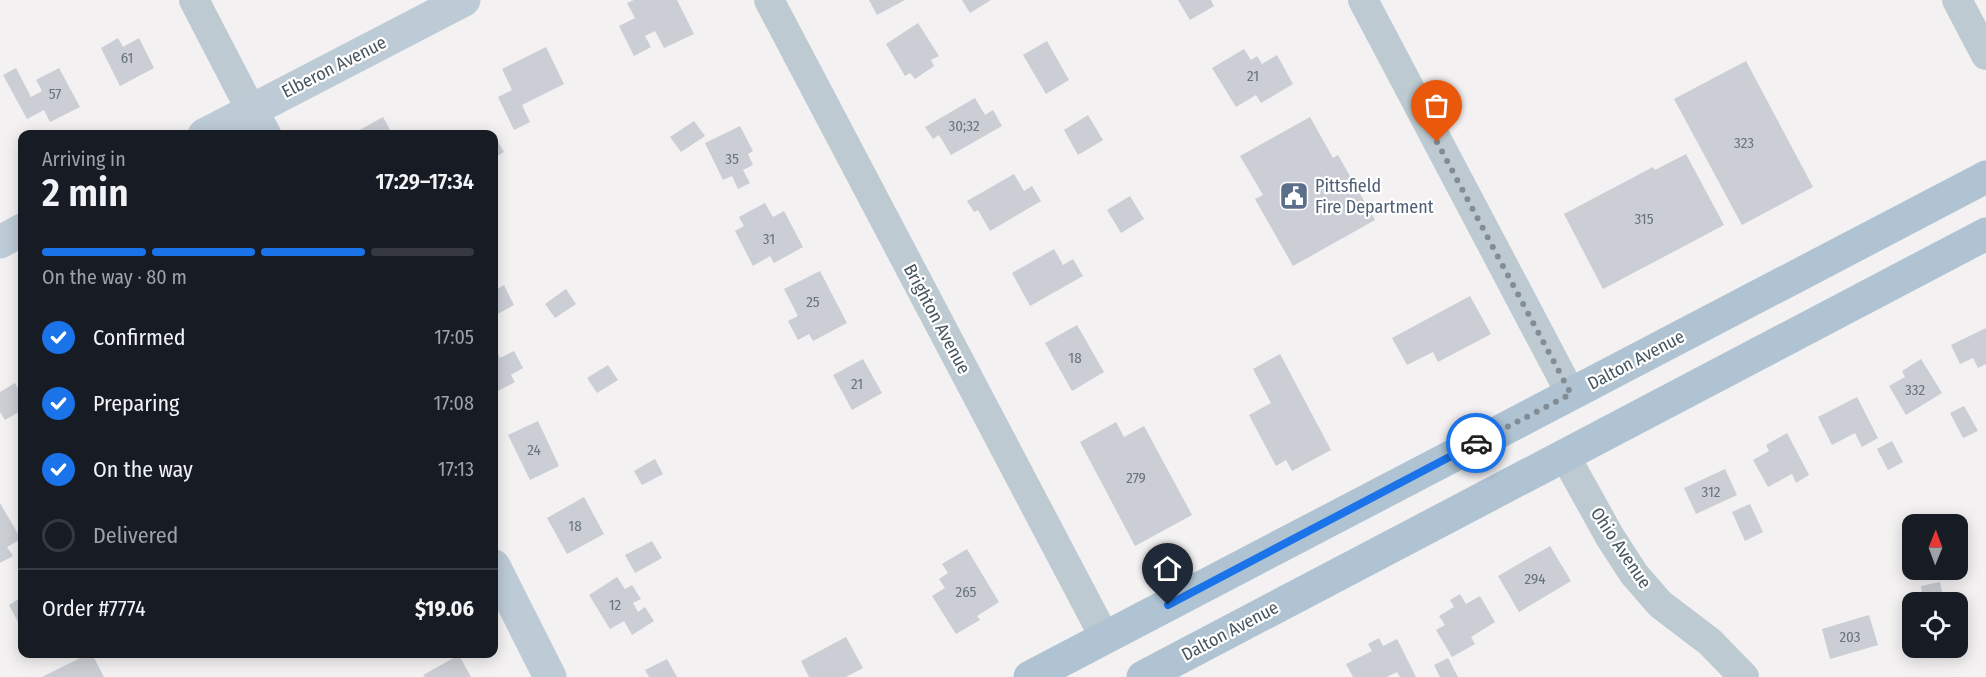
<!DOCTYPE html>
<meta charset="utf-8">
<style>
body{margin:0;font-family:"Fira Sans Condensed",sans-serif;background:#242831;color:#f1f3f6;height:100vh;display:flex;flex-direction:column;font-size:22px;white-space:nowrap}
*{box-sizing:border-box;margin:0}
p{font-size:20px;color:#9ea1a6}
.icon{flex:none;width:33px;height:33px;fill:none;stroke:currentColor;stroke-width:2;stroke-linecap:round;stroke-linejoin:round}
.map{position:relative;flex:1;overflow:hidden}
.panel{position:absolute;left:18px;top:130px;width:480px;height:528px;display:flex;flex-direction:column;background:#171b24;border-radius:12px;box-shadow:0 3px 15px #0003}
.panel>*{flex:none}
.needle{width:39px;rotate:1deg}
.buttons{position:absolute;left:1902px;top:514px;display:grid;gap:12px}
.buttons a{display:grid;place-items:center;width:66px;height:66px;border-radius:12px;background:#171b24;box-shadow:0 3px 15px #0003;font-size:30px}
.pin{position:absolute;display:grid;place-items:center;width:51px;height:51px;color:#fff;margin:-62px -26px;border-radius:50% 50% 50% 0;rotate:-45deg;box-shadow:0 0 6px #0007}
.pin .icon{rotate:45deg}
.courier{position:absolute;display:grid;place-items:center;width:60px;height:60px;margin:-30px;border:4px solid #1a73e8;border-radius:50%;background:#fff;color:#222;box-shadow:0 2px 8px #0007}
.headline em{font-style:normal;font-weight:600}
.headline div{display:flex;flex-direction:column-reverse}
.headline{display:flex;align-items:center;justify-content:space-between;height:102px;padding:0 24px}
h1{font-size:39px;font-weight:600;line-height:45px}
.bar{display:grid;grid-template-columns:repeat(4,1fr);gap:9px 6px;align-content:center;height:72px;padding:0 24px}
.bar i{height:8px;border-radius:4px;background:#363941}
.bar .selected{background:#1a73e8}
.bar p{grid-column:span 4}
.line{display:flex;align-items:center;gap:15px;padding:0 24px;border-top:2px solid #363941}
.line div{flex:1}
ol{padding:0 24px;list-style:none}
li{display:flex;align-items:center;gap:18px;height:66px}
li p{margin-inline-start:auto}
li .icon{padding:6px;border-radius:50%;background:#1a73e8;color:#fff;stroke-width:4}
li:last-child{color:#9ea1a6}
li i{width:33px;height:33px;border:3px solid #363941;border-radius:50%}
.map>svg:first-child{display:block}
.building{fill:#cbced4}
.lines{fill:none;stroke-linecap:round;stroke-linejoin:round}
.street{stroke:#becad1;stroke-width:30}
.secondary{stroke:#bdcbd6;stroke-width:33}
.primary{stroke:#afc3d2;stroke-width:33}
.done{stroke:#838c93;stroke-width:6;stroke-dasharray:0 10.8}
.route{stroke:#1a73e8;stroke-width:8}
.labels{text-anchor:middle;stroke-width:4.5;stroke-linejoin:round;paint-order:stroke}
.number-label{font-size:15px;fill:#68747d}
.street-label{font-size:18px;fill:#475660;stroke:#fff}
.service-label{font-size:18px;fill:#4e5e75;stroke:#fff;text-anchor:start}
</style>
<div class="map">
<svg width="1986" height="677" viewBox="0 0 1986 677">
<rect width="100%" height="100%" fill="#f3f1f1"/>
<path class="building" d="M 634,0 L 677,0 L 694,34 L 664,48 L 655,31 L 645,36 L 651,47 L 634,56 L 619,26 L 635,18 L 627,3 Z
M 869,0 L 905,0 L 877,15 Z
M 962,0 L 991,0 L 970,13 Z
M 1178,0 L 1211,0 L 1214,6 L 1190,20 Z
M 918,23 L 939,56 L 931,60 L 934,66 L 915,79 L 910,73 L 905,76 L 886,44 Z
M 118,38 L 123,47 L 139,38 L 154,68 L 120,86 L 101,48 Z
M 1047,41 L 1069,80 L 1046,94 L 1023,55 Z
M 546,47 L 564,84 L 522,105 L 530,122 L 514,130 L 498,97 L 512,90 L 502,69 Z
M 1244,49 L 1251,60 L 1257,56 L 1262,64 L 1277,55 L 1293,84 L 1261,103 L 1256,95 L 1236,107 L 1212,68 Z
M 1746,61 L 1813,187 L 1742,225 L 1674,99 Z
M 16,68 L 31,97 L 42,91 L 36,80 L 59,68 L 80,107 L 50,122 L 44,110 L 27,119 L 3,75 Z
M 975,98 L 985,115 L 993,110 L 1002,126 L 951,155 L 939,135 L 933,139 L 925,127 Z
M 1088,115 L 1103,140 L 1078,155 L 1064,130 Z
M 383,117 L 393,135 L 358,135 L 356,132 Z
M 1310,117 L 1333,158 L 1338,155 L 1375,220 L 1293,266 L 1255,199 L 1263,195 L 1240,156 Z
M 694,121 L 705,136 L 681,152 L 670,137 Z
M 740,126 L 753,151 L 748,154 L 753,165 L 743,170 L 750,183 L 738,189 L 732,176 L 723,180 L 705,143 Z
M 495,137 L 504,152 L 494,158 L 494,138 Z
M 1686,154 L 1724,225 L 1603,289 L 1564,214 L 1653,167 L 1655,170 Z
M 1014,174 L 1024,191 L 1032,186 L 1041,201 L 990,231 L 978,210 L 974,212 L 967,201 Z
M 1130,196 L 1144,219 L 1121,233 L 1107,210 Z
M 765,203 L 773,217 L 784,211 L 803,247 L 774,263 L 770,256 L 753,266 L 735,231 L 744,226 L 739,217 Z
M 1054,249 L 1063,265 L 1073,259 L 1083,276 L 1030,306 L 1012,273 Z
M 820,271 L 847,323 L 813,341 L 809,334 L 798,340 L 788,321 L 798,316 L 784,289 Z
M 504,285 L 514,305 L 494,316 L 494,291 Z
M 566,289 L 576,304 L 555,318 L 545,304 Z
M 1470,296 L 1491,334 L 1438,362 L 1433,352 L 1407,365 L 1392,338 Z
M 1077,325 L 1104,372 L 1072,391 L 1045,343 Z
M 1986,328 L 1986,364 L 1978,368 L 1973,358 L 1960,364 L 1951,345 Z
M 494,344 L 500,358 L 514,351 L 523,368 L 511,375 L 515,382 L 494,393 Z
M 1280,354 L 1331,450 L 1292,471 L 1286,460 L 1276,466 L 1249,415 L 1271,403 L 1253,369 Z
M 863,359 L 882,393 L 852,410 L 833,375 Z
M 1921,359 L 1942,393 L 1906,415 L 1889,386 L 1905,377 L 1902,371 Z
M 608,365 L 618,380 L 597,393 L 587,378 Z
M 15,383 L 22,395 L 22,410 L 5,420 L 0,412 L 0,392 Z
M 1857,397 L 1878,438 L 1862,447 L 1855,433 L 1832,445 L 1818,417 Z
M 1964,406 L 1978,431 L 1963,438 L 1950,413 Z
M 538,421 L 559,466 L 530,480 L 508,435 Z
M 1116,422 L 1124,437 L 1144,426 L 1192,515 L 1135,546 L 1080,442 Z
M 1787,433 L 1809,475 L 1796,483 L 1792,474 L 1768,487 L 1753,460 L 1769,451 L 1766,445 Z
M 1892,441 L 1903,462 L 1888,470 L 1877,449 Z
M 655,459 L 663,474 L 642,485 L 634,471 Z
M 1725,469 L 1737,495 L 1696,514 L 1684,488 Z
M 584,497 L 604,534 L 567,554 L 547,518 Z
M 0,503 L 21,539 L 7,547 L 13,556 L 0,563 Z
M 1750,504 L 1763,532 L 1745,541 L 1732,512 Z
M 652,541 L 662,558 L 635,573 L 625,555 Z
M 1550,546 L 1571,581 L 1519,612 L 1498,576 Z
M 967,549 L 999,602 L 977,616 L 980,620 L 956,634 L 932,596 L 945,588 L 939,579 L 948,573 L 942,564 Z
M 617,577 L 625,589 L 632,585 L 641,599 L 633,603 L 638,612 L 645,607 L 654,621 L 632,635 L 624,621 L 610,629 L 589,595 Z
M 1940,582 L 1943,596 L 1957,593 L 1964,626 L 1958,627 L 1958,603 L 1918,603 L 1923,601 L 1921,586 Z
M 1460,594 L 1466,604 L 1480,596 L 1495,622 L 1471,637 L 1475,644 L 1452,657 L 1436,630 L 1445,625 L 1439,616 L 1454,607 L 1450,600 Z
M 22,597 L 22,629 L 9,605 Z
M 1869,615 L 1878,645 L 1830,659 L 1822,629 Z
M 846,637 L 863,668 L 846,677 L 809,677 L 801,661 Z
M 1379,638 L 1383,646 L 1397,639 L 1416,677 L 1400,677 L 1397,672 L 1387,677 L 1353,677 L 1346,664 L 1372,651 L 1368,644 Z
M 88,654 L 92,654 L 104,677 L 42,677 Z
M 459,655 L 471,677 L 425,677 L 423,675 Z
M 1448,658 L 1458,677 L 1440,677 L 1434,665 Z
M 667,659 L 677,677 L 649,677 L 645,670 Z"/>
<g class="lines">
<path class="street" d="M 194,0 L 251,110
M 769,0 L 1105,638
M 1363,0 L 1571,394
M 1957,0 L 1986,55
M 1565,456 L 1610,537 L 1634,574 L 1660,604 L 1710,642 L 1744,677"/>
<path class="secondary" d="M 251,110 L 265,135
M 204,135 L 464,0
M 0,242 L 22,230
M 494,566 L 550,677"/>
<path class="primary" d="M 1030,677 L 1986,177
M 1143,677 L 1986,234"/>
</g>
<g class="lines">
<path class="done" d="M 1437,142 L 1571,394 L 1476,443"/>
<path class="route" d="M 1168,605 L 1476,443"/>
</g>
<defs>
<g id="civic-square" transform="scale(1.5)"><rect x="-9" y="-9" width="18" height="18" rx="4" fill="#5c6f8a" stroke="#fff"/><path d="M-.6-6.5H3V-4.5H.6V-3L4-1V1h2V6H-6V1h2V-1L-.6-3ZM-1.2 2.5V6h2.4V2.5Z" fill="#fff"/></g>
</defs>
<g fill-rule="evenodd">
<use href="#civic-square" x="1294" y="196"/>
</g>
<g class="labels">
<g class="number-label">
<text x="127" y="63">61</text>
<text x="1253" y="81">21</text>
<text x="55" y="99">57</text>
<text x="964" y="131">30;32</text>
<text x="1744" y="148">323</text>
<text x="732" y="164">35</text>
<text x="1644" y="224">315</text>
<text x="769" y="244">31</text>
<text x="813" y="307">25</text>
<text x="1075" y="363">18</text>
<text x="857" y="389">21</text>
<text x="1915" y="395">332</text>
<text x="534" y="455">24</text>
<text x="1136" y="483">279</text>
<text x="1711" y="497">312</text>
<text x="575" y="531">18</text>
<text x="1535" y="584">294</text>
<text x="966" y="597">265</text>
<text x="615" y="610">12</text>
<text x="1850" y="642">203</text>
</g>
<g class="street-label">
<text transform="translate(334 67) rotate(-27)" y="6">Elberon Avenue</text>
<text transform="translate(937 319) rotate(62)" y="6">Brighton Avenue</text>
<text transform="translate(1636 360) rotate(-28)" y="6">Dalton Avenue</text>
<text transform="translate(1621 548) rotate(56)" y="6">Ohio Avenue</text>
<text transform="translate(1230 631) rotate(-28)" y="6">Dalton Avenue</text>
</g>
<g class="service-label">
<text x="1315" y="192">Pittsfield<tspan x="1315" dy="21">Fire Department</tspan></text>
</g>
</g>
</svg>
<div class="buttons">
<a><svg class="needle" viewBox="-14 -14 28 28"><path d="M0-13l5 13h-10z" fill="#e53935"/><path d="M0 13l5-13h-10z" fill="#9ea1a6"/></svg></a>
<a><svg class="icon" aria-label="locate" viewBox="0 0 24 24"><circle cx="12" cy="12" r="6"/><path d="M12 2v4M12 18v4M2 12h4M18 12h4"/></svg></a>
</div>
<div class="pin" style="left:1437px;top:142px;background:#ea580c"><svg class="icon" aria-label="bag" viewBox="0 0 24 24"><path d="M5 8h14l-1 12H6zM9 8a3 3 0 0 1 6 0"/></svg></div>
<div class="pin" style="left:1168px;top:605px;background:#1f2937"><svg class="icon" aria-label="home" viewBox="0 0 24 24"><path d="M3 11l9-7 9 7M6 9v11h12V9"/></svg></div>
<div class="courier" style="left:1476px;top:443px"><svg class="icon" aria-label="car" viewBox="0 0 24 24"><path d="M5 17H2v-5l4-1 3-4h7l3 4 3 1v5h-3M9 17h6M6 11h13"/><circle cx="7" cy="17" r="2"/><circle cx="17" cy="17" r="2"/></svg></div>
<section class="panel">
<div class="headline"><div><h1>2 min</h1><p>Arriving in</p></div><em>17:29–17:34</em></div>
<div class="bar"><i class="selected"></i><i class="selected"></i><i class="selected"></i><i></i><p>On the way · 80 m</p></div>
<ol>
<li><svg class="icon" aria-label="check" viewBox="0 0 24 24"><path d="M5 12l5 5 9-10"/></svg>Confirmed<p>17:05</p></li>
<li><svg class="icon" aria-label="check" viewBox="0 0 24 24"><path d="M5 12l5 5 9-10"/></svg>Preparing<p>17:08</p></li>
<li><svg class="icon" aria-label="check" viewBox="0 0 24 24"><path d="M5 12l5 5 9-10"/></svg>On the way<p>17:13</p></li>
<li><i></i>Delivered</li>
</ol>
<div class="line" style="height:78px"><div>Order #7774</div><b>$19.06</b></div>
</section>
</div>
